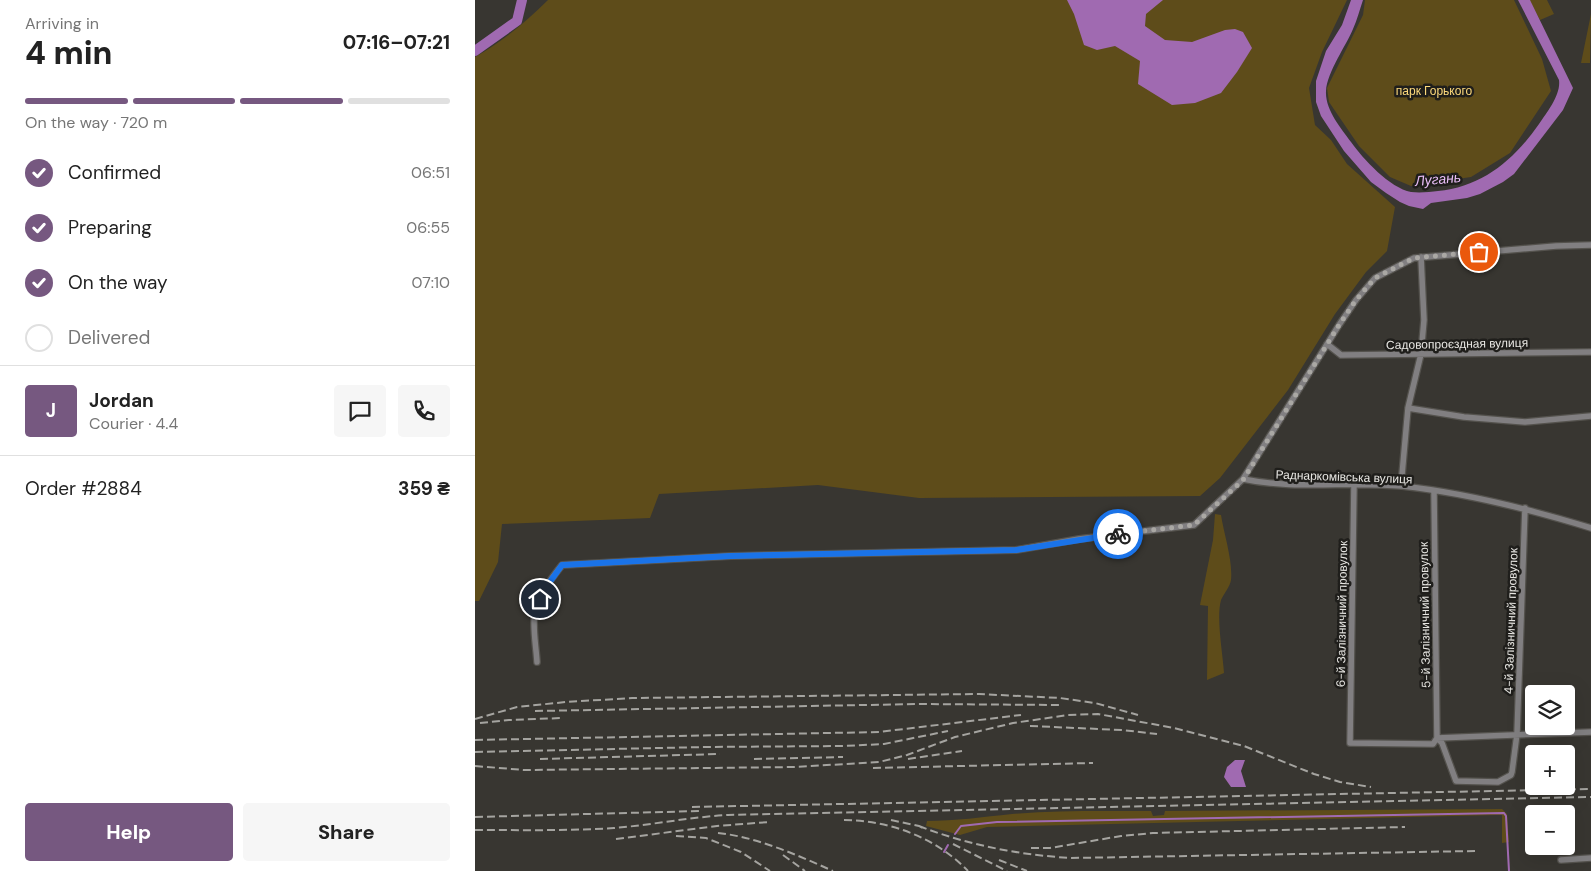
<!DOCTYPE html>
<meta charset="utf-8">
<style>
body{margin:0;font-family:"DM Sans",sans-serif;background:#f6f6f6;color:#222;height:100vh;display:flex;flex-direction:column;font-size:19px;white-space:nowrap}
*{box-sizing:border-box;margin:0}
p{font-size:16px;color:#767676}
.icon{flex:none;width:28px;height:28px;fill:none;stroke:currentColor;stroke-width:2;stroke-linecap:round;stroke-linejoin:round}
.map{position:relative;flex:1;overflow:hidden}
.drawer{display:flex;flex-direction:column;background:#fff;width:475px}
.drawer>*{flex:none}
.fabs{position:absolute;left:1050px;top:685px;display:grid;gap:10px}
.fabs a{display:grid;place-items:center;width:50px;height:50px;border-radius:5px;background:#fff;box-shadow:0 5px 20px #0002;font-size:25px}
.pin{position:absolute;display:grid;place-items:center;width:42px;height:42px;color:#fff;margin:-21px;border:2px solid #fff;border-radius:50%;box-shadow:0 1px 5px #0007}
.courier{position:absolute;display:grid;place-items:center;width:50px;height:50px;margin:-25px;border:4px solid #1a73e8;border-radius:50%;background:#fff;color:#222;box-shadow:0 1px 6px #0007}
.summary em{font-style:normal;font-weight:800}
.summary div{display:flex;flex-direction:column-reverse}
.summary{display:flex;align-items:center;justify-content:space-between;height:85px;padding:0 25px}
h1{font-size:32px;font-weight:800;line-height:38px}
.bar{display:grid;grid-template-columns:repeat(4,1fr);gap:8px 5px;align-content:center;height:60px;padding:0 25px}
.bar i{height:6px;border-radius:4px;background:#e0e0e0}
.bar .active{background:#765880}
.bar p{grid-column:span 4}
.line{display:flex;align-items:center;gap:12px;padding:0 25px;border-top:1px solid #e0e0e0}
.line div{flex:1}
.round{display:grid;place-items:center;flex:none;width:52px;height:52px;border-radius:5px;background:#f6f6f6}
ol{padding:0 25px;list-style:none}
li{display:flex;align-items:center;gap:15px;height:55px}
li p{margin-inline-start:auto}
li .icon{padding:5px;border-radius:50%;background:#765880;color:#fff;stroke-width:4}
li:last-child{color:#767676}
li i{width:28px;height:28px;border:2px solid #e0e0e0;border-radius:50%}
.action{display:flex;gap:10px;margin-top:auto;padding:10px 25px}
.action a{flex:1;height:58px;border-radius:5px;background:#765880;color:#fff;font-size:20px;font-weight:800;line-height:58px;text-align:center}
.action a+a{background:#f6f6f6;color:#222}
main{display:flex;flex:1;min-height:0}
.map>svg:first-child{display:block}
.green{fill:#5e4c1a}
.water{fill:#a06ab1}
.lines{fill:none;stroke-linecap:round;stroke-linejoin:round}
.stream{stroke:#a06ab1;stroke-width:2}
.river{stroke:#a06ab1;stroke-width:10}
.minor-casing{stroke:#54524d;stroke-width:8}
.minor{stroke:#817f81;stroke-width:5.5}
.rail{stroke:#a5a4a0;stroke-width:2;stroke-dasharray:8 4;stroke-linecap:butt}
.done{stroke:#aaa8a4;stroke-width:5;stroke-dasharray:0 9}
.route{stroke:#1a73e8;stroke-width:6}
.labels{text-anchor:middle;stroke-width:5;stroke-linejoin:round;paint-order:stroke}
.park-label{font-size:12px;fill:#fcd97b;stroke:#1f1e1b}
.street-label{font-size:12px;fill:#e7e6e2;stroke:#1f1e1b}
.water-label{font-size:14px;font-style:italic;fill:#e8bdf6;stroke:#1f1e1b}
</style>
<main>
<section class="drawer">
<div class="summary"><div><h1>4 min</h1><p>Arriving in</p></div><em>07:16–07:21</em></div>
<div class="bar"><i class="active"></i><i class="active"></i><i class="active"></i><i></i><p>On the way · 720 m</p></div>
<ol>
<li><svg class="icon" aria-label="check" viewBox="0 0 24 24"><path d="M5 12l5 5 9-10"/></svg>Confirmed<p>06:51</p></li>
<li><svg class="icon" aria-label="check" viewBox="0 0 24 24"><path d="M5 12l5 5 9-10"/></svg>Preparing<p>06:55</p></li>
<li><svg class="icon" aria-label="check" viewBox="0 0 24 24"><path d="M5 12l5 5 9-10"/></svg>On the way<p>07:10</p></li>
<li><i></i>Delivered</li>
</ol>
<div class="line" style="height:90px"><b class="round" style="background:#765880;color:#fff">J</b><div><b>Jordan</b><p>Courier · 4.4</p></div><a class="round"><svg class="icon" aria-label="chat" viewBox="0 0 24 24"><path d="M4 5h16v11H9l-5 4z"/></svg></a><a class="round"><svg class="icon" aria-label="phone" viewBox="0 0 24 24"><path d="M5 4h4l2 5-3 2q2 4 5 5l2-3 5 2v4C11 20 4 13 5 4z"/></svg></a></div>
<div class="line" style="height:65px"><div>Order #2884</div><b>359 ₴</b></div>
<div class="action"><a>Help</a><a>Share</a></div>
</section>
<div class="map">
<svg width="1116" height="871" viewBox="0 0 1116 871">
<rect width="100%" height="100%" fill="#383631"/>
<path class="green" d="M 73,0 L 872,0 L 847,52 L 834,88 L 840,125 L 856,140 L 872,164 L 920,207 L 912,251 L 891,272 L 860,314 L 813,390 L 745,478 L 725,496 L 444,498 L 343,485 L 184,494 L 175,518 L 27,524 L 23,562 L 4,601 L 0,601 L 0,57 C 27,42 51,22 73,0 Z
M 890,0 L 1039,0 L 1067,59 L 1076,91 L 1035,153 L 996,177 L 936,186 L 915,177 L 884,146 L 854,102 L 852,88 L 888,15 Z
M 1054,0 L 1072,0 L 1079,14 L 1065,20 Z
M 1116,14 L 1115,63 L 1106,63 Z
M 740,514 L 746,515 C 749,534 758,561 756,580 C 755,587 749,593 746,600 C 741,618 748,655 749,673 L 732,680 L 733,606 L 725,605 L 738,540 Z
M 1027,809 L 1032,814 L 1034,842 L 1027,843 L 1027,815 L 1022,815 L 512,827 L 485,835 L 451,826 L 452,821 C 480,821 508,817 537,814 C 583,810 630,811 676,811 L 678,816 L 689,815 L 690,811 Z"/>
<path class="water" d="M 592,0 L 688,0 L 671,14 L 670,26 L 690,40 L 717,42 L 750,30 L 760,29 L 768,32 L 777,48 L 762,72 L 746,93 L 720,103 L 697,105 L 663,84 L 665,61 L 640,46 L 622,50 L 609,45 L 599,14 Z
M 876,0 L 888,0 C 885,9 882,20 878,29 C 871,46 852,72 851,91 C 850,110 866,128 876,142 C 888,159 915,188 936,192 C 945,193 955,192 963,191 C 1007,187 1039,160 1064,124 C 1072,112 1086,95 1084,80 L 1043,0 L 1055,0 L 1098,88 L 1088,110 L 1039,174 L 1028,182 L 1005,194 L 992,198 L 956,203 L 948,209 L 934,206 L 925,202 L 911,193 L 896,182 L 869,151 L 846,116 L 841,102 L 841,81 L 851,51 L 867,25 Z
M 760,760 L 770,760 L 766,771 L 771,787 L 756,787 L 749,777 L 752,767 Z"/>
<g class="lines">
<path class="stream" d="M 480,834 L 486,826 L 522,822 L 1029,813 L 1031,816 L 1034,871
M 469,852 L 473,845"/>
<path class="river" d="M 0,51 L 42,21 L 47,0"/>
<g class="minor-casing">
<path id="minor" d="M 852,344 L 866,355 L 1116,352
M 933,408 L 989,417 L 1050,422 L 1116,416
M 768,479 C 820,490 874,481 927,486 C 992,493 1054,509 1116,528
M 879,485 L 875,743 L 958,744 L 962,738 L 1116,732
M 926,486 L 933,408 L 946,354 L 949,320 L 946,257
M 959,492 L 962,738 L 967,743 L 981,781 L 1023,782 L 1036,775 L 1037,772 L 1042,734 L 1050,508
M 62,662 C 61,645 57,626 60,610 C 64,594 77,578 87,565 L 256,556 L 541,550 L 604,539 L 719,525 L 768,479 L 864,325 L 881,300 L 900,278 L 939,258 L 1081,246 L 1116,245
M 1086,860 L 1116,858"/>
</g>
<use href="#minor" class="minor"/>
<path class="rail" d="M 60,711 L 445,704 L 587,705
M 0,719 L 42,707 L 91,702 L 157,698 L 504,694 L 585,698 L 620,703 L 663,715
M 5,723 L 34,720 L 87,718
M 555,726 L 647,730 L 682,734
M 0,740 L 404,732 L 546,715
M 0,752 L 230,747 L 368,746 L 409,744 L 473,731
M 65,759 L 245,754
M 279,759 L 368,757
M 433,759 L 487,751
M 0,766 L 49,770 L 320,767 L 404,762 L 432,755 L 480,737 L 538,723 L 593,715 L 623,714 L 699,728 L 769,746 L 839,774 L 865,782 L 896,787
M 398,768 L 618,763
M 217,807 L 1116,789
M 0,817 L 225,811
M 369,820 C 416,821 460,837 493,871
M 416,820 L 444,826 L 449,829
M 444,826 C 493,845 544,855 596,858 L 1000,851
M 0,830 C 46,830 93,831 139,828 C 177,825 215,817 253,815 L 1116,797
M 243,833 C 282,837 322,855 358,871
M 201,836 L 231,838 L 266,852 L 295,871
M 141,839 L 242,826 L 294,822
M 478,844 L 532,871
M 556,848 L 575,848 L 646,836 L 678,833 L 930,827
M 308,855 L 330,871
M 524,860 L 552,871"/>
</g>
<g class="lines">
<path class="done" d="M 643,534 L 719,525 L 768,480 L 864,325 L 881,300 L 900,278 L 939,258 L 1004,252"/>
<path class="route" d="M 65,599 L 69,590 L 87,565 L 256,556 L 541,550 L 643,534"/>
</g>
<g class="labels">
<g class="park-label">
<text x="959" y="95">парк Горького</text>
</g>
<g class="street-label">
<text transform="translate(982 344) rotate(-1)" y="4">Садовопроєздная вулиця</text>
<text transform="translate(869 477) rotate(2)" y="4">Раднаркомівська вулиця</text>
<text transform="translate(867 614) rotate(-89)" y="4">6-й Залізничний провулок</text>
<text transform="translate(950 615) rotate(-91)" y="4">5-й Залізничний провулок</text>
<text transform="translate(1036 621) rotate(-88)" y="4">4-й Залізничний провулок</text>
</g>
<g class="water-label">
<text transform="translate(963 179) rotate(-5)" y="5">Лугань</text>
</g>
</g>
</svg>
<div class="fabs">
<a><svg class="icon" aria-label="layers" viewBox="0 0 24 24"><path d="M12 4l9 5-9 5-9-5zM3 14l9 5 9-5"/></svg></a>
<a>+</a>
<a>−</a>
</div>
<div class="pin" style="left:1004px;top:252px;background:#ea580c"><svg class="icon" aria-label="bag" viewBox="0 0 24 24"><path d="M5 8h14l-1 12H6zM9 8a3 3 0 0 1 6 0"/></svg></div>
<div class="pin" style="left:65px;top:599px;background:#1f2937"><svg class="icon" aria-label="home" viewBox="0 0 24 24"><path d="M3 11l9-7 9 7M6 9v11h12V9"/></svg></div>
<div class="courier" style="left:643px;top:534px"><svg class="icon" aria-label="bike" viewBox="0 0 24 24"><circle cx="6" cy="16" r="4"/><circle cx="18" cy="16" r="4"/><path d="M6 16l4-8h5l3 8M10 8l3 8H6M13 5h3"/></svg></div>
</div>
</main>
